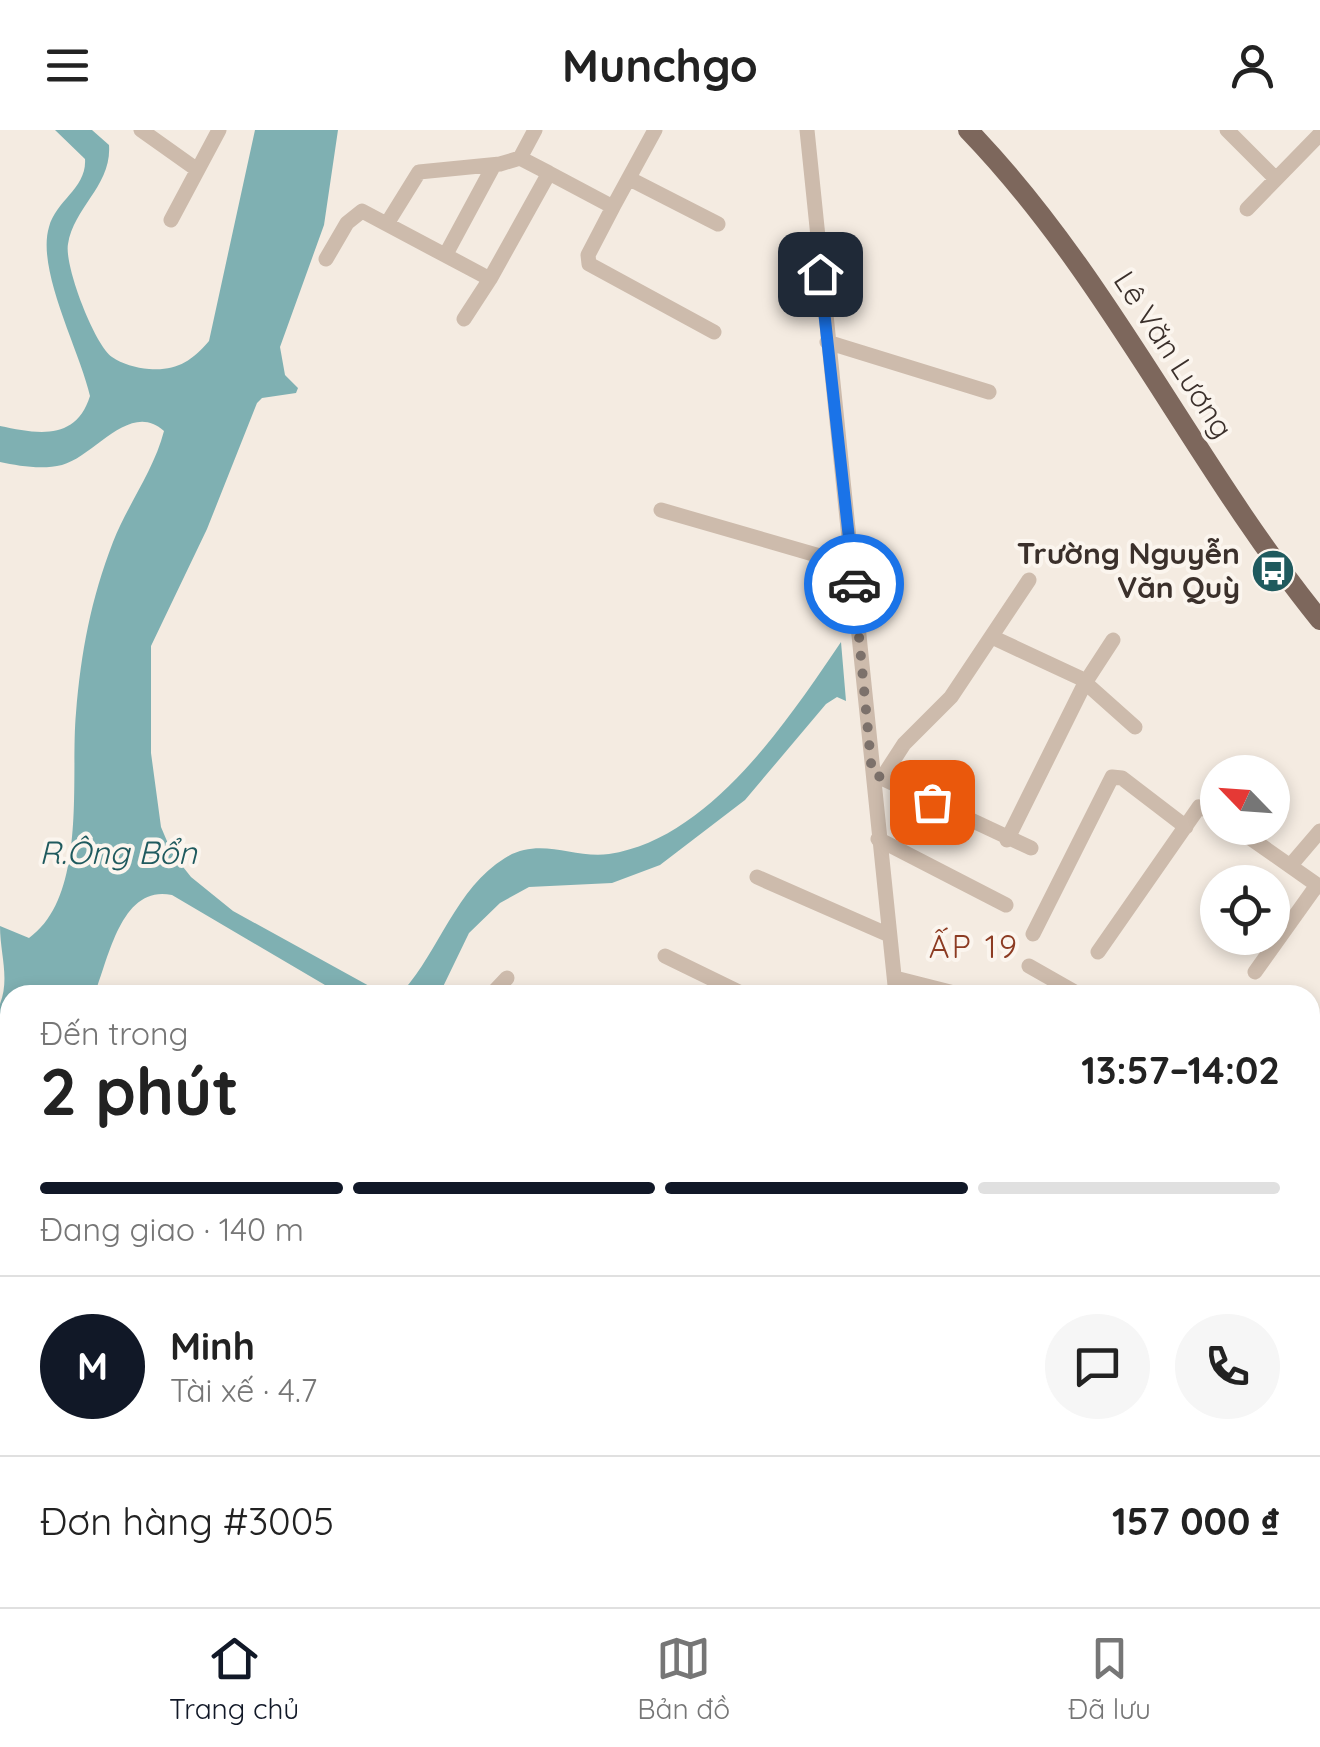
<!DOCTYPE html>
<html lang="vi">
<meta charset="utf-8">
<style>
body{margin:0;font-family:Quicksand,sans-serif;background:#f6f6f6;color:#222;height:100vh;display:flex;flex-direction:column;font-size:38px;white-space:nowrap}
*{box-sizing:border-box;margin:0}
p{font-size:32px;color:#767676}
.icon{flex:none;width:55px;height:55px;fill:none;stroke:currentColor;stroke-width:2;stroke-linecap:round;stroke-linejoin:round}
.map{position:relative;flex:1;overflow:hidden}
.drawer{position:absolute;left:0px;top:855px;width:1320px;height:622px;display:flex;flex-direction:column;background:#fff;border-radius:30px 30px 0 0;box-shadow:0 5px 15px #0003}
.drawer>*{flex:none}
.needle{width:65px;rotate:295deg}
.fabs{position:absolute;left:1200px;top:625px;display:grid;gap:20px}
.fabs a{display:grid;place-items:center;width:90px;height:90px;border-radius:50%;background:#fff;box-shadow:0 5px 15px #0003;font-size:50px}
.pin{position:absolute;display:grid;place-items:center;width:85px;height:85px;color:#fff;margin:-42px;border-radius:20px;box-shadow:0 5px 15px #0006}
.courier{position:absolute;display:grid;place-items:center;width:100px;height:100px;margin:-50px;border:8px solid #1a73e8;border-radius:50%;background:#fff;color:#222;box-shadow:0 2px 12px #0007}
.overview em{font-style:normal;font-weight:700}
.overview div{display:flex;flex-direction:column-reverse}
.overview{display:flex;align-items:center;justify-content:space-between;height:170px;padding:0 40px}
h1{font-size:65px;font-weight:700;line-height:75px}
.bar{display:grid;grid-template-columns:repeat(4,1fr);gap:15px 10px;align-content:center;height:120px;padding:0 40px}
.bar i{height:12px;border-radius:8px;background:#e0e0e0}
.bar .on{background:#111827}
.bar p{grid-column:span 4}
.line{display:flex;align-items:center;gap:25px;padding:0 40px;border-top:2px solid #e0e0e0}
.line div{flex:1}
.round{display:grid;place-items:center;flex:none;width:105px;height:105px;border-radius:52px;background:#f6f6f6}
header{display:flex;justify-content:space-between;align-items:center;height:130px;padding:0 40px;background:#fff;font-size:45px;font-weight:700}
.dock{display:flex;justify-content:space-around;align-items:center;height:140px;border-top:2px solid #e0e0e0;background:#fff;font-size:28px;color:#767676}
.dock a{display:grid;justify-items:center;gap:5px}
.dock .on{color:#111827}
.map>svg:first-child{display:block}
.water{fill:#7fb0b2}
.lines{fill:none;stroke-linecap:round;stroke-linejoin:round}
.minor{stroke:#cdbbac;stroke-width:15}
.major{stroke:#7d675c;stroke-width:20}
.done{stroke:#7c716b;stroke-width:10;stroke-dasharray:0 18}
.route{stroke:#1a73e8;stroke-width:12}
.labels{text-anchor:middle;stroke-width:8;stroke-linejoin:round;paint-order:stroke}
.street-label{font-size:30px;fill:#3b302b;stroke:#fbf5ee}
.poi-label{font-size:30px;font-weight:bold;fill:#3b302b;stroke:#fbf5ee;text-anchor:end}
.water-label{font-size:32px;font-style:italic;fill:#1f5a5e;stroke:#fbf5ee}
.neighbourhood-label{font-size:32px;letter-spacing:2.5px;fill:#8c3b22;stroke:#fbf5ee}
</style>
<header><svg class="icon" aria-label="menu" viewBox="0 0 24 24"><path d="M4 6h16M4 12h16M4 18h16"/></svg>Munchgo<svg class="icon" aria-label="person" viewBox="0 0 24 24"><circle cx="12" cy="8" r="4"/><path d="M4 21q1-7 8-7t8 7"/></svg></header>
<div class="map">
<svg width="1320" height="1477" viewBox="0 0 1320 1477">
<rect width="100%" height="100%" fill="#f4ebe1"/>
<path class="water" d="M 55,0 L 92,0 L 109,15 C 112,55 74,77 68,114 C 64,135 94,214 112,227 C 122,234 136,238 149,239 C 176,241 191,232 209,211 L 255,0 L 338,0 L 324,95 L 280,217 L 285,245 L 298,258 L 296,263 L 262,268 L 257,273 L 207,399 L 151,516 L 151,623 L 161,697 L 172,723 L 191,747 L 233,781 L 371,857 L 391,864 L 403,861 C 439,821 456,758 505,728 C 540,706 573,729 609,724 C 710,709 788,590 841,512 L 846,571 L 837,567 L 826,574 L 745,670 L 660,735 L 612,753 L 529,757 L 500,773 L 469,803 L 439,865 L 342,865 L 172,765 C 121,754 109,828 94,865 L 10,865 L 10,1070 L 0,1094 L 0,874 C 10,848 0,824 0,796 L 29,808 C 88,766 70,647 76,583 C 81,522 91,469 113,412 C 128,374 154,340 164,301 C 130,270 95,326 62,335 C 42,340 19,336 0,332 L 0,296 C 38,304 76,311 90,266 C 80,221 36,140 49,97 C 56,70 87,58 85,29 Z
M 10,1267 L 11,1468 L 0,1471 L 0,1270 Z
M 1320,1322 L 1320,1477 L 551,1477 L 541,1468 L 890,1468 L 898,1471 L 914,1468 L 1310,1468 L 1310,1326 Z"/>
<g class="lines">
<path class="minor" d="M 141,0 L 196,39
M 807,0 L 896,865
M 1227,0 L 1276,49
M 549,43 L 613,77 L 655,0
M 630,49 L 718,94
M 613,77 L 588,125 L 589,134 L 714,202
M 1247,79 L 1320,4
M 171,90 L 219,0
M 388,92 L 419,42 L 500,34 L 520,28 L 535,0
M 446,124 L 494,35
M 326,129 L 347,93 L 362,81 L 490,149 L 464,189
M 490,149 L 549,43 L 520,28
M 827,212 L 989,262
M 661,380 L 851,435
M 992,507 L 1080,548 L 1135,597
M 875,645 L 1031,718
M 882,648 L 904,614 L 951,567 L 1029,450
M 1236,698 L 1320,757
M 878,709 L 1006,775
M 1007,710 L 1085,553 L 1113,510
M 1290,736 L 1320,701
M 757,747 L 889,805
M 1033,804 L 1112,647 L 1122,648 L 1186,697
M 1098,822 L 1199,677 L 1218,684
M 665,826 L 745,865
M 1029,836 L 1080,865
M 1255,842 L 1317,755
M 895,848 L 962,865
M 491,865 L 507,848
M 1310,1030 L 1320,1037
M 1310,1193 L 1320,1188
M 1310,1290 L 1320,1285"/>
<path class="major" d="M 968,0 C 1108,145 1193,333 1320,490"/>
</g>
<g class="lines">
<path class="done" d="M 854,454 L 872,643 L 932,672"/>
<path class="route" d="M 820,144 L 854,454"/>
</g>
<defs>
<g id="bus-disc" transform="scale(2.25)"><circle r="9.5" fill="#1f5a5e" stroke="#fbf5ee"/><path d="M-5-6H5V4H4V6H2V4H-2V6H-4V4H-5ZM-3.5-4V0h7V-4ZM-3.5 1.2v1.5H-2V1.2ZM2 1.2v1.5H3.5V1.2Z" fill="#fff"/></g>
</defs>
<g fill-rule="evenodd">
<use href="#bus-disc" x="1273" y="441"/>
</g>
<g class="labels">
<g class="street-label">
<text transform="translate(1173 225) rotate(57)" y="10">Lê Văn Lương</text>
</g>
<g class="poi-label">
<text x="1240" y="434">Trường Nguyễn<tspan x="1240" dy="34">Văn Quỳ</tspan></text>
</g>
<g class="water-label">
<text x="118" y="734">R.Ông Bổn</text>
</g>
<g class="neighbourhood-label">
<text x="974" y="828">ẤP 19</text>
</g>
</g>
</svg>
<div class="fabs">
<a><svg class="needle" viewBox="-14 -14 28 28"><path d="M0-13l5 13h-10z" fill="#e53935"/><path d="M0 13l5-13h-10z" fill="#767676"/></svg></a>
<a><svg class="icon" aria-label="locate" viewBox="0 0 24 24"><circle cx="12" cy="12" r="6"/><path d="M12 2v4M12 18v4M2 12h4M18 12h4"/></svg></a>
</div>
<div class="pin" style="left:932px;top:672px;background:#ea580c"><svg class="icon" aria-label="bag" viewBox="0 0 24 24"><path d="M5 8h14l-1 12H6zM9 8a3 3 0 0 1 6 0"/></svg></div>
<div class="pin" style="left:820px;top:144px;background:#1f2937"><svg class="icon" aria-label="home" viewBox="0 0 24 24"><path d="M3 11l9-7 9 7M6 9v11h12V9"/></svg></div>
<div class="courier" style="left:854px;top:454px"><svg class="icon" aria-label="car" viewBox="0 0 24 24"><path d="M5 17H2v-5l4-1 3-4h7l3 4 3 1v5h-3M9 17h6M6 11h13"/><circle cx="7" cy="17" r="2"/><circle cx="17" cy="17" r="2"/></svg></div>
<section class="drawer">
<div class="overview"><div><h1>2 phút</h1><p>Đến trong</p></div><em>13:57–14:02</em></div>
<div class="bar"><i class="on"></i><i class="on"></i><i class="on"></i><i></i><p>Đang giao · 140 m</p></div>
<div class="line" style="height:180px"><b class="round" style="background:#111827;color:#fff">M</b><div><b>Minh</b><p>Tài xế · 4.7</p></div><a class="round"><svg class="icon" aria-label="chat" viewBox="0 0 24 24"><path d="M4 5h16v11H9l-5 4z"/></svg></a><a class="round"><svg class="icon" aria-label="phone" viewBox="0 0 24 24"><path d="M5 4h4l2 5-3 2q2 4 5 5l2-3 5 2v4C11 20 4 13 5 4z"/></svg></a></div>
<div class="line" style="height:130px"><div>Đơn hàng #3005</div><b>157 000 ₫</b></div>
</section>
</div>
<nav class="dock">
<a class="on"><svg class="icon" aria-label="home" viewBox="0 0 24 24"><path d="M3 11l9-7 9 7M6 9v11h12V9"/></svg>Trang chủ</a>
<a><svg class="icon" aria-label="map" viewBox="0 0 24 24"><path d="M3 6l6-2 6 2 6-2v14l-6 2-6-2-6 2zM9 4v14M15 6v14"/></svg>Bản đồ</a>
<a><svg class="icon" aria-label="saved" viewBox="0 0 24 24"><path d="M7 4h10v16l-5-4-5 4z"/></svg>Đã lưu</a>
</nav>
